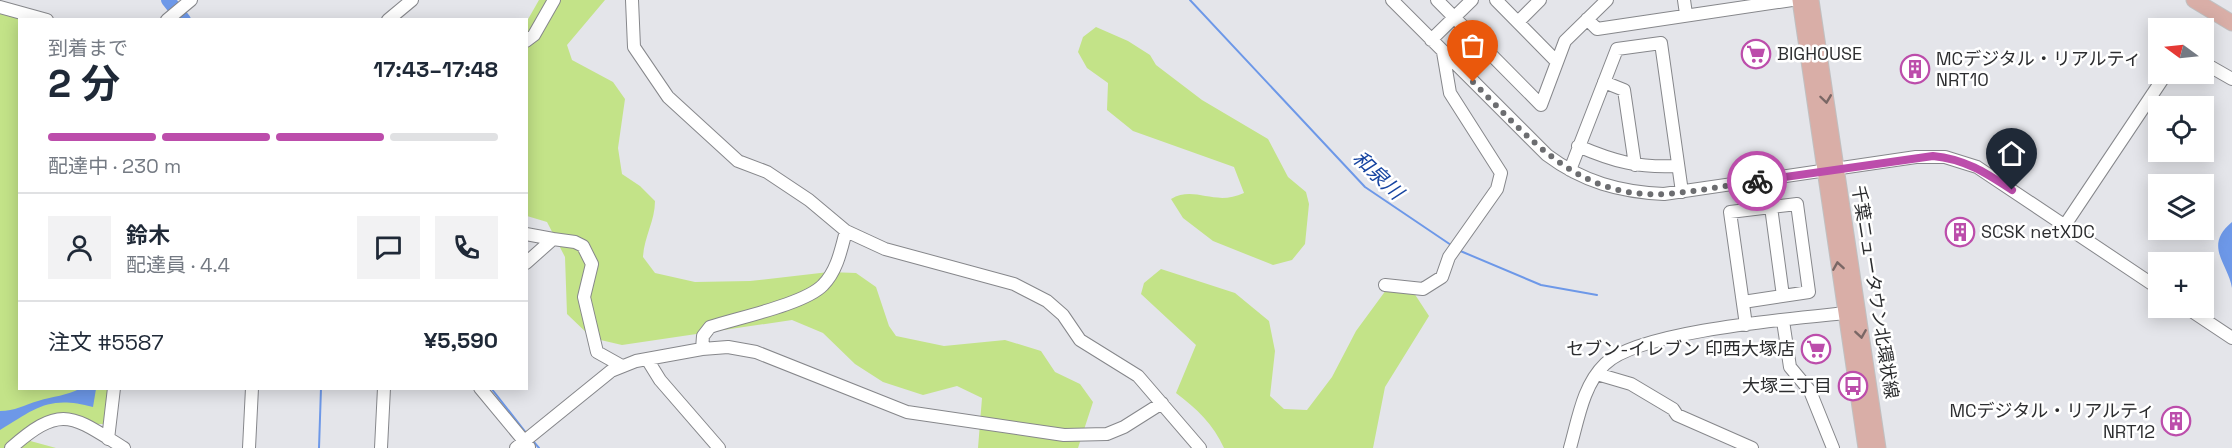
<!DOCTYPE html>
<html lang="ja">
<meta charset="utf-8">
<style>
body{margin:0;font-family:"Space Grotesk","Noto Sans JP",sans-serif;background:#f2f2f3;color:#1f2937;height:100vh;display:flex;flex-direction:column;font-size:22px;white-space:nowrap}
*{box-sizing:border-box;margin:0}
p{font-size:20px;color:#747a83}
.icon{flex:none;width:33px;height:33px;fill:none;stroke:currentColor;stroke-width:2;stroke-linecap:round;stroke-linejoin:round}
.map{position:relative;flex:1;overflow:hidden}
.drawer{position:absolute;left:18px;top:18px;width:510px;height:372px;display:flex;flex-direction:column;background:#fff;border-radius:0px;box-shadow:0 3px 15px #0003}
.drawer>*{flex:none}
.needle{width:39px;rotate:285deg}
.fabs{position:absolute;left:2148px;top:18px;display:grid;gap:12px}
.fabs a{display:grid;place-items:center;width:66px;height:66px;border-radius:0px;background:#fff;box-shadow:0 3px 15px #0003;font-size:30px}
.pin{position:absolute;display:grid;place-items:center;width:51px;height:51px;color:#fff;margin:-62px -26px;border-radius:50% 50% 50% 0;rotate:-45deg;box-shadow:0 0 6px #0007}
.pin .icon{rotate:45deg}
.courier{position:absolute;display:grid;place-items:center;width:60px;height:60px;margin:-30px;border:4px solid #bc4dab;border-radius:50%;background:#fff;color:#222;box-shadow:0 2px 8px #0007}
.overview em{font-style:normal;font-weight:700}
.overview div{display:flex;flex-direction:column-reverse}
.overview{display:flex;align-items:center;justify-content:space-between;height:102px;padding:0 30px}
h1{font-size:39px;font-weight:700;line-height:45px}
.bar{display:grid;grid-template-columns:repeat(4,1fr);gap:9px 6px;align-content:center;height:72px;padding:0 30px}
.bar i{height:8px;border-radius:4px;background:#e0e1e3}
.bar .active{background:#bc4dab}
.bar p{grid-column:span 4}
.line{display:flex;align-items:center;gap:15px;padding:0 30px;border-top:2px solid #e0e1e3}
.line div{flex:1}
.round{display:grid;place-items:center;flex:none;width:63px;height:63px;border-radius:0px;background:#f2f2f3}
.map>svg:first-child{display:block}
.green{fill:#c3e388}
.water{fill:#6d98e8}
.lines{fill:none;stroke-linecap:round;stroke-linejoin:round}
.stream{stroke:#6d98e8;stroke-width:2}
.river{stroke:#6d98e8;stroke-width:14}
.minor-casing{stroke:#86878b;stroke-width:14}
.major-casing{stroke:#c0c0c1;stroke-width:17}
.minor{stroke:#fff;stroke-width:12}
.major{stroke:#d9aea7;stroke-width:15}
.oneway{stroke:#7a6765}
.done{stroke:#6c6d70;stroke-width:6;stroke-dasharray:0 10.8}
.route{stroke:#bc4dab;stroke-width:8}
.labels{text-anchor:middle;stroke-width:5;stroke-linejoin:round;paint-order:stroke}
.poi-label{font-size:18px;fill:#2c2d2f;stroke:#fff;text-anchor:start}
.street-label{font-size:18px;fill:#2c2d2f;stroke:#fff}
.water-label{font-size:20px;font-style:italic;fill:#1745a1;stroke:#fff}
</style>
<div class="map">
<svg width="2232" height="448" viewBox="0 0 2232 448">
<rect width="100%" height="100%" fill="#e4e5ea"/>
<path class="green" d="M 539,0 L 605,0 L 567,45 L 572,60 L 613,82 L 625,99 L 618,148 L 622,174 L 640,186 L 655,201 C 655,221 644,237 643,257 L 655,273 L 695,282 L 750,281 L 829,272 L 856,273 L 876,287 L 889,326 L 896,336 L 944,346 L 1005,340 L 1041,351 L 1055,372 L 1080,384 L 1093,402 L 1078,448 L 978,448 L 982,398 L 957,386 L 923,395 L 883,382 L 855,364 L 823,333 L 792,320 L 622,345 L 592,338 L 567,314 L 565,257 L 547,222 L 527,216 L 527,21 Z
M 0,11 L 27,19 L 20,20 L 20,388 L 109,389 L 106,424 L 91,424 L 70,417 L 23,439 L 56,448 L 0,448 Z
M 1096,27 L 1128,41 L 1150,55 L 1156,65 L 1202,100 L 1268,139 L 1288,177 L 1306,192 L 1309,204 L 1305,244 L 1292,260 L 1273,265 L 1213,241 L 1183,218 L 1171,199 C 1195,185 1214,207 1244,193 L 1234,167 L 1133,131 L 1107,110 L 1108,83 L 1087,68 L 1078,52 L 1083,37 Z
M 1161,269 L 1235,293 L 1269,321 L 1275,351 L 1270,396 L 1284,409 L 1307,410 L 1332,377 L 1356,331 L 1389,286 L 1414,293 L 1429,316 L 1385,387 L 1373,448 L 1224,448 C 1213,424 1197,409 1176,393 L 1196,345 L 1141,294 L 1144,283 Z"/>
<path class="water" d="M 2232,222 L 2232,288 C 2228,263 2203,246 2232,222 Z
M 81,388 L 96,389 L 93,407 C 49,395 36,408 0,430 L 0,411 C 15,411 24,405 38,401 C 54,396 66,396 81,388 Z"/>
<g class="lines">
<path class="stream" d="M 1190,0 L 1365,187 L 1451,245
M 1458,250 L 1541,285 L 1597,295
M 491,388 L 527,434
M 533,441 L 539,448
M 319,448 L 321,388"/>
<path class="river" d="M 168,0 L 184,20"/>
<g class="minor-casing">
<path id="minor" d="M 632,0 L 634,47 L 668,97 L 738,161 L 767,172 L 809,200 L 846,231 L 885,249 L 1014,284 L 1047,301 L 1063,315 L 1080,340 L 1138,376 L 1200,448
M 1392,0 L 1547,155 C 1583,182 1620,192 1664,194 L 1916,157 L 1945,157 L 1977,167 L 2158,288
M 1437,0 L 1541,105 L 1565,41 L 1607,0
M 1496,0 L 1557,62
M 1684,0 L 1686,14
M 0,7 L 47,20
M 1587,19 L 1597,29 L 1792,0
M 167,20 L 191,0
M 388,20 L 412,0
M 1518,22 L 1540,0
M 1431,40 L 1472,0
M 526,41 L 534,35 L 554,0
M 2204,63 L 2232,79
M 1604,82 L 1624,90 L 1635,165
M 1578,146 C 1615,162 1639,168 1678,166
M 1570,170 L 1617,49 L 1661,43 L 1682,192
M 1771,207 L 1783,296
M 2065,225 L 2166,74
M 526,234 L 553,239 L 526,263
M 553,239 L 575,242 L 583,246 L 592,264 L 584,297 L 597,352 L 622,366
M 1385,285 L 1423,289 L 1442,277 L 1449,257 L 1497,189 L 1501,173 L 1450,93 L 1443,52
M 1743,302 L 1809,292 L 1797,204 L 1730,212 L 1746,325
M 2187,308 L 2232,338
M 1783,321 L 1790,367 L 1810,391 L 1833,448
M 702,349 L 728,347 L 756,352 L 907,412 L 1064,435 L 1107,434 L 1124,427 L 1162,403
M 647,359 L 660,380 L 719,448
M 1597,374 L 1631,384 L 1673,409 L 1677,415 L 1752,448
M 480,388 L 529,447
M 108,439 L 114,388
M 11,448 C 62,403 72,416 124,448
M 249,448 L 252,388
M 381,448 L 384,388
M 516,448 L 611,371 L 636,361 L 702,349 L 703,336 L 710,327 C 737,318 805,304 823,285 C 837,271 841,250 846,231
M 1570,448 C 1578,420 1583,385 1605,364 C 1639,330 1802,318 1855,312"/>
</g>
<g class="major-casing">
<path id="major" d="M 1800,0 L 1866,448
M 1811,0 L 1878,448
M 2194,0 L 2232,23"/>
</g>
<use href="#minor" class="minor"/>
<use href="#major" class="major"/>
</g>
<defs><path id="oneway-chevron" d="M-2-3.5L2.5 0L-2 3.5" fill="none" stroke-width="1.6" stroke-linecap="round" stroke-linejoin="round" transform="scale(1.5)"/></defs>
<g class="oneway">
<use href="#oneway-chevron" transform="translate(1826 99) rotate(82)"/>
<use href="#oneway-chevron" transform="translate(1838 266) rotate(-99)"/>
<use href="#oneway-chevron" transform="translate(1861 334) rotate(81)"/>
</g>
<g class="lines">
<path class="done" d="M 1473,82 C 1529,138 1578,199 1665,194 C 1696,192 1727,185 1757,181"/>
<path class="route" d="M 1757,181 L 1933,156 C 1965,159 1986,173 2012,190"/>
</g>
<defs>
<g id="supermarket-ring" transform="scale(1.5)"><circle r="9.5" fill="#fff" stroke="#bc4dab" stroke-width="1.5"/><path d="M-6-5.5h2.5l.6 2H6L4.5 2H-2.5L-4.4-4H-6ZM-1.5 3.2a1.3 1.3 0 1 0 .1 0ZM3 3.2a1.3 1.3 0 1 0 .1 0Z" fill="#bc4dab"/></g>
<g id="building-ring" transform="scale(1.5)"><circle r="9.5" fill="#fff" stroke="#bc4dab" stroke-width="1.5"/><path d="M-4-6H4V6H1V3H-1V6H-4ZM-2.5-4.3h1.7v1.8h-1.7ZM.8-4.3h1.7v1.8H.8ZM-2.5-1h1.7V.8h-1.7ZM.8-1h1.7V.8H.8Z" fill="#bc4dab"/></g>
<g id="bus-ring" transform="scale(1.5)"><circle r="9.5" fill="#fff" stroke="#bc4dab" stroke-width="1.5"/><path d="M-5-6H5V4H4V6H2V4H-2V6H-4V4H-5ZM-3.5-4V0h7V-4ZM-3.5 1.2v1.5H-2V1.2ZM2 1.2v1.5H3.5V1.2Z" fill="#bc4dab"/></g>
</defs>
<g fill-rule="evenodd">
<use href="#supermarket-ring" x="1756" y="54"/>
<use href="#building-ring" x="1915" y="69"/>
<use href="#building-ring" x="1960" y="232"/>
<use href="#supermarket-ring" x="1816" y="349"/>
<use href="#bus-ring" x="1853" y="386"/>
<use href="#building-ring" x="2176" y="421"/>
</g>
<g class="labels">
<g class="poi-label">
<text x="1777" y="60">BIGHOUSE</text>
<text x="1936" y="65">MCデジタル・リアルティ<tspan x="1936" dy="21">NRT10</tspan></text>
<text x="1981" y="238">SCSK netXDC</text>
<text x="1795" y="355" text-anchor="end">セブン-イレブン 印西大塚店</text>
<text x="1832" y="392" text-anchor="end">大塚三丁目</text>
<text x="2155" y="417" text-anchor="end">MCデジタル・リアルティ<tspan x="2155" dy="21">NRT12</tspan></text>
</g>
<g class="street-label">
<text transform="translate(1875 292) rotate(81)" y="6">千葉ニュータウン北環状線</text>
</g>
<g class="water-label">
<text transform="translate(1378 175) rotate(43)" y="7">和泉川</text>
</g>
</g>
</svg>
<div class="fabs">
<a><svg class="needle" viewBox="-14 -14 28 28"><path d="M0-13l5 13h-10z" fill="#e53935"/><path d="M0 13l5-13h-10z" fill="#747a83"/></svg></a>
<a><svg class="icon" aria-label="locate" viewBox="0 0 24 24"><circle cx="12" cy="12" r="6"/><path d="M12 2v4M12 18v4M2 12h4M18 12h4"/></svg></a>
<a><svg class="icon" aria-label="layers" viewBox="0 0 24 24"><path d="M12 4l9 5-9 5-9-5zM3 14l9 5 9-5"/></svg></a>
<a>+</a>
</div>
<div class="pin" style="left:1473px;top:82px;background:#ea580c"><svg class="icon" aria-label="bag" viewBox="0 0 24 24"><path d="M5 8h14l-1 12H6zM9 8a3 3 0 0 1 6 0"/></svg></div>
<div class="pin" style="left:2012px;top:190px;background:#1f2937"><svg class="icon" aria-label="home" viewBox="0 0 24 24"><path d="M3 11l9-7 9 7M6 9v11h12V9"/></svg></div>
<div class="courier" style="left:1757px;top:181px"><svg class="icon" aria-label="bike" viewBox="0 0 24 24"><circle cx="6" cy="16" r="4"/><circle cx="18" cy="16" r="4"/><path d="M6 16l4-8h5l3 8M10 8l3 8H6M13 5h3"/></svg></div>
<section class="drawer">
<div class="overview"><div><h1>2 分</h1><p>到着まで</p></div><em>17:43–17:48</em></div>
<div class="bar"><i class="active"></i><i class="active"></i><i class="active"></i><i></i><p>配達中 · 230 m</p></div>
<div class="line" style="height:108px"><a class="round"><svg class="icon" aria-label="person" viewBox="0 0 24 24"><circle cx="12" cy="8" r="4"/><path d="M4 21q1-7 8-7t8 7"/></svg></a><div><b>鈴木</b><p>配達員 · 4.4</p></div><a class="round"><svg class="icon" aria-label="chat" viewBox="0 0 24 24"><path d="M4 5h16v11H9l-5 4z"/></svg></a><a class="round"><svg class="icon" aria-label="phone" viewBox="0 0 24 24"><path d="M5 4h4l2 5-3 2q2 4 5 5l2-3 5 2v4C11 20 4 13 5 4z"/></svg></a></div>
<div class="line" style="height:78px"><div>注文 #5587</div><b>¥5,590</b></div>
</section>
</div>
